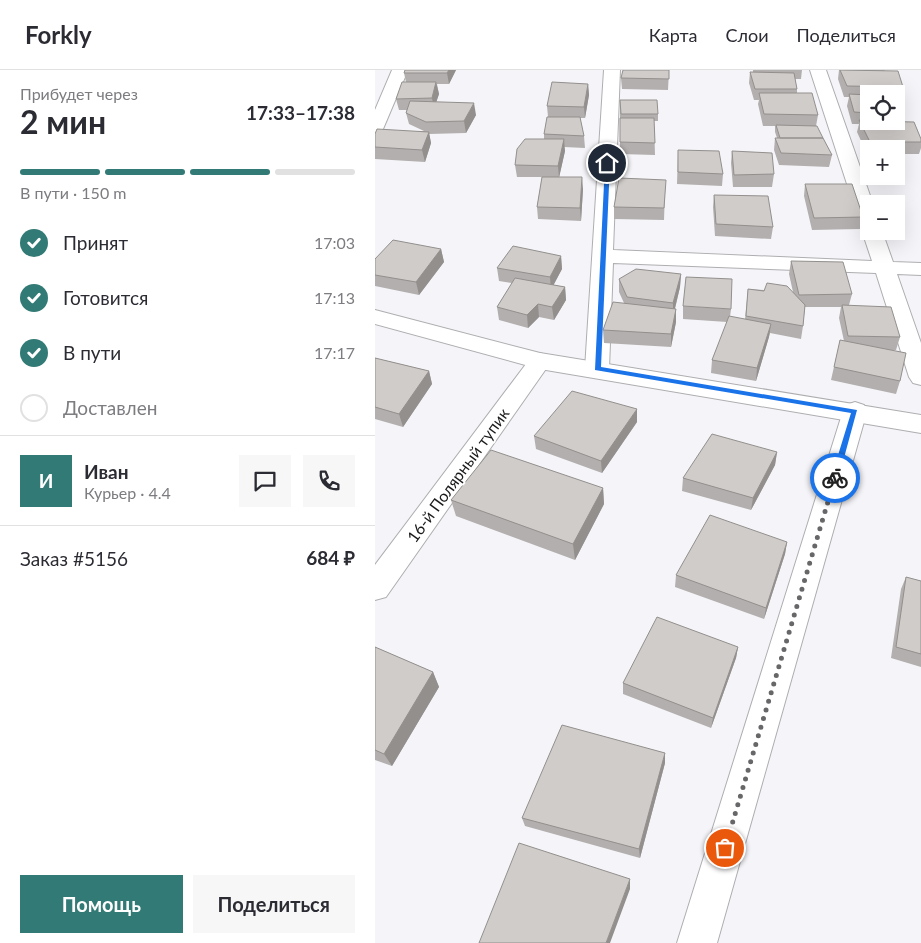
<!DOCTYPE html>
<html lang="ru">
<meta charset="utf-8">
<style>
body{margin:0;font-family:Lato,sans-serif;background:#f7f7f7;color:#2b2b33;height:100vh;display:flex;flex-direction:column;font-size:19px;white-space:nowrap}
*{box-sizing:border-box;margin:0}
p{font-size:16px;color:#7c7c81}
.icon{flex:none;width:28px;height:28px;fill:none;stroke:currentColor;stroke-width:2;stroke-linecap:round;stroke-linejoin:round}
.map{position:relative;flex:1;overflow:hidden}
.details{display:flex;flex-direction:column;background:#fff;width:375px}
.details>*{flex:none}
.controls{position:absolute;left:485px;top:15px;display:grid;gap:10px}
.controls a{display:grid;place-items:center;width:45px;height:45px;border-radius:0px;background:#fff;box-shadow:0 5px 20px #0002;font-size:25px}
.pin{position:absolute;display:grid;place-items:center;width:42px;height:42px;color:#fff;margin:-21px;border:2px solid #fff;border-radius:50%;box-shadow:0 1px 5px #0007}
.courier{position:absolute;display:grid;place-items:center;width:50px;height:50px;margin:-25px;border:4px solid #1a73e8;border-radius:50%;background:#fff;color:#222;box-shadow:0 1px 6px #0007}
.overview em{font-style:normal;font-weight:700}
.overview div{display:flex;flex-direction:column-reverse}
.overview{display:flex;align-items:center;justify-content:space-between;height:85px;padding:0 20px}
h1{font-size:32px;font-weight:700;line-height:38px}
.bar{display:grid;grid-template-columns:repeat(4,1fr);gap:8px 5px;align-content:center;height:60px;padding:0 20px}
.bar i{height:6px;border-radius:4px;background:#e1e1e2}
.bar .current{background:#327a75}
.bar p{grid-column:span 4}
.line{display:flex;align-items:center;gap:12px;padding:0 20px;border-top:1px solid #e1e1e2}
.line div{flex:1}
.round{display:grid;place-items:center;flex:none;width:52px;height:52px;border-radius:0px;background:#f7f7f7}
ol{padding:0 20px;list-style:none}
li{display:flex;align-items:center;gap:15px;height:55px}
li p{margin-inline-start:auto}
li .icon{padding:5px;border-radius:50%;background:#327a75;color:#fff;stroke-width:4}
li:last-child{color:#7c7c81}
li i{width:28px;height:28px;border:2px solid #e1e1e2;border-radius:50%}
.button{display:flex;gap:10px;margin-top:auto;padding:10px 20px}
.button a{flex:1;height:58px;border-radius:0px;background:#327a75;color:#fff;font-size:20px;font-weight:700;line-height:58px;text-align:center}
.button a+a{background:#f7f7f7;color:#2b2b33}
header{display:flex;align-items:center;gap:30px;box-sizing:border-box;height:70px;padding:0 25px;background:#fff;border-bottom:1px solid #e1e1e2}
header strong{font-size:24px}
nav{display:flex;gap:28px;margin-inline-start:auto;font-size:18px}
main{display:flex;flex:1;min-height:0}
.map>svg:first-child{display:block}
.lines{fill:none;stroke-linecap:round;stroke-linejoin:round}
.minor-casing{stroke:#aeaeb1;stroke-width:2}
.tertiary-casing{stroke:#aeaeb1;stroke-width:2}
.minor{fill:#fff;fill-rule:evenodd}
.tertiary{fill:#fff;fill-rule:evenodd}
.wall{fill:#b3afae;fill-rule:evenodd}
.shaded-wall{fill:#928f8d}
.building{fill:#d0ccca;stroke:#928f8d}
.route{fill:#1a73e8}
.done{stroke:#676769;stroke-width:5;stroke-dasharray:0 9}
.labels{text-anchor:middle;stroke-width:4;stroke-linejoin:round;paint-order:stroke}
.street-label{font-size:16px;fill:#1a1a1b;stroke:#fff}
</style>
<header>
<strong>Forkly</strong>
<nav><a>Карта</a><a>Слои</a><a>Поделиться</a></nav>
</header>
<main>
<section class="details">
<div class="overview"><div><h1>2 мин</h1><p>Прибудет через</p></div><em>17:33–17:38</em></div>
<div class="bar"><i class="current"></i><i class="current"></i><i class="current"></i><i></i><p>В пути · 150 m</p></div>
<ol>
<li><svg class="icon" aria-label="check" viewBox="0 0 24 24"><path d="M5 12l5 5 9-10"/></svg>Принят<p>17:03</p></li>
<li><svg class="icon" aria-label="check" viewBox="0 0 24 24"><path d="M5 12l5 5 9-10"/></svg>Готовится<p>17:13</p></li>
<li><svg class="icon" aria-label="check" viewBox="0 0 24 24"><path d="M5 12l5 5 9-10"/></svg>В пути<p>17:17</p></li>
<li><i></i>Доставлен</li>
</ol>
<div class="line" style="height:90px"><b class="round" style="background:#327a75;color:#fff">И</b><div><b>Иван</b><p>Курьер · 4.4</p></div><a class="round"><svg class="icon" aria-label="chat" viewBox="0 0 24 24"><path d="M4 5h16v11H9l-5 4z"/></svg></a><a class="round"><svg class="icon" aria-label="phone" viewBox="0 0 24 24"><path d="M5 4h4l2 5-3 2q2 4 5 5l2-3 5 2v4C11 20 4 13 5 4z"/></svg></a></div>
<div class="line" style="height:65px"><div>Заказ #5156</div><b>684 ₽</b></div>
<div class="button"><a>Помощь</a><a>Поделиться</a></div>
</section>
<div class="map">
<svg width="546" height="873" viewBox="0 0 546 873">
<rect width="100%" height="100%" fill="#f5f5f9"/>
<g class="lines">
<g class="minor-casing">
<path id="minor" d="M 17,0 L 33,0 L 8,59 L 6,63 L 0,64 L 0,40 Z
M 229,0 L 245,0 L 238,180 L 497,191 L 487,161 L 492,156 L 487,155 L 484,151 L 435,0 L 451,0 L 498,134 L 494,134 L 494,161 L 507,161 L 518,192 L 546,193 L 546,205 L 522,204 L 546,273 L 546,315 L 538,313 L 534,307 L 501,203 L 238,193 L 234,299 L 230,304 L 222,307 L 214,304 L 210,299 Z
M 165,283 L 173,286 L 177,291 L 173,296 L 11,527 L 0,530 L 0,495 L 157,286 Z
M 480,332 L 489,335 L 492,341 L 342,873 L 302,873 L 468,341 L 471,335 Z"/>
</g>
<g class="tertiary-casing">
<path id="tertiary" d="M 0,240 L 165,283 L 546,345 L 546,363 L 165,299 L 0,254 Z"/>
</g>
<use href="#minor" class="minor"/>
<use href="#tertiary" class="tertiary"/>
</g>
<path class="wall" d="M 81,0 L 74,14 L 62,14 L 64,24 L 61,32 L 101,45 L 91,63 L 54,64 L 56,73 L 50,92 L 0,89 L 0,64 L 49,61 L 34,54 L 31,43 L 32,40 L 24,40 L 21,29 L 31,12 L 29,3 Z
M 294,0 L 293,20 L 247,19 L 246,8 Z
M 378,0 L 427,0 L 426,9 L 420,9 L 422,19 L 422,23 L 443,45 L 441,56 L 457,85 L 454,97 L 404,95 L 399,80 L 400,68 L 402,68 L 400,62 L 400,56 L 388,56 L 383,34 L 384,30 L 379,30 L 374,13 L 375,2 L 378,2 Z
M 464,0 L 509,0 L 528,17 L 526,26 L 529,44 L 527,52 L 546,69 L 546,78 L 544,84 L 521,84 L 521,79 L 494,79 L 494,84 L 492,84 L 482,62 L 484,54 L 477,54 L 472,36 L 474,27 L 469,27 L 463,9 ZM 494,24 L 521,24 L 521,51 L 494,51 Z
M 213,14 L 214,25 L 210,48 L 205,48 L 209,66 L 210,78 L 189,77 L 190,81 L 184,107 L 208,119 L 206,151 L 163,149 L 162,137 L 167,107 L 142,107 L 140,95 L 169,69 L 169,64 L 173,47 L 172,36 Z
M 245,30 L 283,44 L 283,51 L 279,51 L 280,85 L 245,84 Z
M 303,80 L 348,104 L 347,116 L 302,114 Z
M 357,81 L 399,104 L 397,117 L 358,117 L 356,93 Z
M 430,114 L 488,147 L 485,159 L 437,160 L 429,126 Z
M 290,122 L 289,150 L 239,149 L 239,137 Z
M 339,125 L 398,157 L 396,169 L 340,166 L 338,137 Z
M 66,179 L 69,192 L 44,225 L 0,216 L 0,189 Z
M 186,186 L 187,199 L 178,215 L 190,217 L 191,230 L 179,250 L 164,247 L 153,258 L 124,250 L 122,237 L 137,213 L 124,211 L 122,198 Z
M 416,191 L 477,224 L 474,235 L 525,267 L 521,280 L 516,280 L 525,311 L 521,324 L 456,310 L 465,270 L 469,271 L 464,248 L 466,237 L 430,237 L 428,256 L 426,269 L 395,263 L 381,311 L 336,303 L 337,290 L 352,252 L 308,249 L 308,236 L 356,239 L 355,247 L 370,249 L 373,219 L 418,222 L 414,204 Z
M 306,204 L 305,217 L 300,239 L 301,239 L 301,252 L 296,277 L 229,273 L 228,260 L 249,233 L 244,222 L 244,209 Z
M 0,288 L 54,301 L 57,314 L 28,357 L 0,349 Z
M 262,352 L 227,403 L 161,379 L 159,366 Z
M 402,382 L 400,395 L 376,440 L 307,421 L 308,408 Z
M 228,418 L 229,434 L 200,490 L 81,446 L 76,430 Z
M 412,472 L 410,484 L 389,549 L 300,517 L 301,505 Z
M 531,507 L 546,511 L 546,597 L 516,588 L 526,519 Z
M 0,577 L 58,602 L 64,617 L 17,696 L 0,690 Z
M 363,577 L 361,588 L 336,658 L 248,624 L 248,613 Z
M 290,683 L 290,693 L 265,788 L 150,756 L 147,748 Z"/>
<path class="shaded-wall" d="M 74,0 L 81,0 L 74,14 L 72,3 Z
M 61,12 L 64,24 L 59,39 L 57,28 Z
M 213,14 L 214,25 L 210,48 L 209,37 Z
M 99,33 L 101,45 L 91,63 L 89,51 Z
M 54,62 L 56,73 L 50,92 L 47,80 Z
M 189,69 L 190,81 L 184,108 L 183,96 Z
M 207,107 L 208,119 L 206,151 L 205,138 Z
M 66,179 L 69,192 L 44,225 L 41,212 Z
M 186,186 L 187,199 L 176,220 L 175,207 Z
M 306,204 L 305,217 L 298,246 L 298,233 Z
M 190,217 L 191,230 L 179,250 L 177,237 Z
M 163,234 L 164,247 L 153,258 L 152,245 Z
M 301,239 L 301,252 L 296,277 L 296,264 Z
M 396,254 L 394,267 L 381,311 L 382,298 Z
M 54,301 L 57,314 L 28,357 L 24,344 Z
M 262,339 L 262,352 L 227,403 L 226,391 Z
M 402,382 L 400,395 L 376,440 L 378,428 Z
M 228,418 L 229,434 L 200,490 L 198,474 Z
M 412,472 L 410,484 L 389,549 L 391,538 Z
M 363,577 L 361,588 L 336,658 L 338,648 Z
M 58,602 L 64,617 L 17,696 L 9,684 Z
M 290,683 L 290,693 L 265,788 L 264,779 Z
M 255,809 L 255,819 L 235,873 L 231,873 Z"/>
<path class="building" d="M 30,0 L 74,0 L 72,3 L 29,3 Z
M 248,0 L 294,0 L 294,9 L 246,8 Z
M 465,0 L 523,1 L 528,17 L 472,16 Z
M 375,2 L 419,3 L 422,19 L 380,19 Z
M 27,12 L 61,12 L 57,28 L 21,29 Z
M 177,12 L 213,14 L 209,37 L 172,36 Z
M 384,23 L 437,23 L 443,45 L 389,44 Z
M 474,24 L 494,25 L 494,43 L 479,42 Z
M 521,26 L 526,26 L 529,44 L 521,44 Z
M 245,30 L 282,30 L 283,44 L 246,44 Z
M 35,31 L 99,33 L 89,51 L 51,52 L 31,43 Z
M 172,47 L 205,47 L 209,66 L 169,64 Z
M 245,48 L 279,48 L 280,73 L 245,72 Z
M 484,50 L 494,50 L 494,51 L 539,52 L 546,69 L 546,72 L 495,72 Z
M 401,55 L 442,56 L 448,68 L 405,68 Z
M 2,59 L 54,62 L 47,80 L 0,77 L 0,64 Z
M 400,68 L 448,68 L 457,85 L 406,83 Z
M 150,69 L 189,69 L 183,96 L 140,95 L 142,79 Z
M 303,80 L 344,81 L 348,104 L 303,102 Z
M 357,81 L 397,83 L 399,104 L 359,105 Z
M 167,107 L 207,107 L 205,138 L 162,137 Z
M 244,108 L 291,110 L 289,138 L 239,137 Z
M 430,114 L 477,114 L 488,147 L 439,148 Z
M 339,125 L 393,126 L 398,157 L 341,154 Z
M 18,170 L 66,179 L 41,212 L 0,205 L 0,189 Z
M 138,176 L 186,186 L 175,207 L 122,198 Z
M 416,191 L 468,192 L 477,224 L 424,225 Z
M 261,199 L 306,204 L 298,233 L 252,227 L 244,209 Z
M 311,207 L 357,209 L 356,239 L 308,236 Z
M 140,208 L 190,217 L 177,237 L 163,234 L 152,245 L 122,237 Z
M 392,213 L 412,216 L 430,235 L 428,256 L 371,246 L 373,219 L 389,221 Z
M 238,232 L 301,239 L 296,264 L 228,260 Z
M 467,235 L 516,237 L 525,267 L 473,266 Z
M 354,246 L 396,254 L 382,298 L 337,290 Z
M 465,270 L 531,283 L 525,311 L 459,297 Z
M 0,288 L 54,301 L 24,344 L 0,337 Z
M 197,321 L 262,339 L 226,391 L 159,366 Z
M 337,364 L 402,382 L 378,428 L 308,408 Z
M 116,380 L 228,418 L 198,474 L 76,430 Z
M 335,445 L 412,472 L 391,538 L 301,505 Z
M 531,507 L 546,511 L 546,584 L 521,577 Z
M 282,547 L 363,577 L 338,648 L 248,613 Z
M 0,577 L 58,602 L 9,684 L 0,680 Z
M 187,655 L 290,683 L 264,779 L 147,748 Z
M 144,773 L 255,809 L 231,873 L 104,873 Z"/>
<path class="route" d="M 232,91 L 235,93 L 226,297 L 482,340 L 463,410 L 456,408 L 476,343 L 220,300 L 230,93 Z"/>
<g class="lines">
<path class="done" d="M 350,778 L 460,408"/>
</g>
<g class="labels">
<g class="street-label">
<text transform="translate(83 405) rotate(-54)" y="6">16-й Полярный тупик</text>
</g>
</g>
</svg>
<div class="controls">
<a><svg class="icon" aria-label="locate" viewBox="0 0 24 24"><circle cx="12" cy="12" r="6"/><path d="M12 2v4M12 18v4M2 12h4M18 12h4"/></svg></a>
<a>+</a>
<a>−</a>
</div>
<div class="pin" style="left:350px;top:778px;background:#ea580c"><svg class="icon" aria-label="bag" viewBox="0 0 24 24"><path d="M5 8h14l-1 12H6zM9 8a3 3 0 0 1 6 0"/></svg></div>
<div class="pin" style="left:232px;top:93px;background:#1f2937"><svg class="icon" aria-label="home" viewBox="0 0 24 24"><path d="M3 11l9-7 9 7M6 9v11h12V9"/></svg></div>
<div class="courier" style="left:460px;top:408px"><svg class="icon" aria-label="bike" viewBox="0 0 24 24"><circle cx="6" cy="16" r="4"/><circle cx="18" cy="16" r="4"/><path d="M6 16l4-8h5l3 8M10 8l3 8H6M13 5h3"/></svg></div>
</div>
</main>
